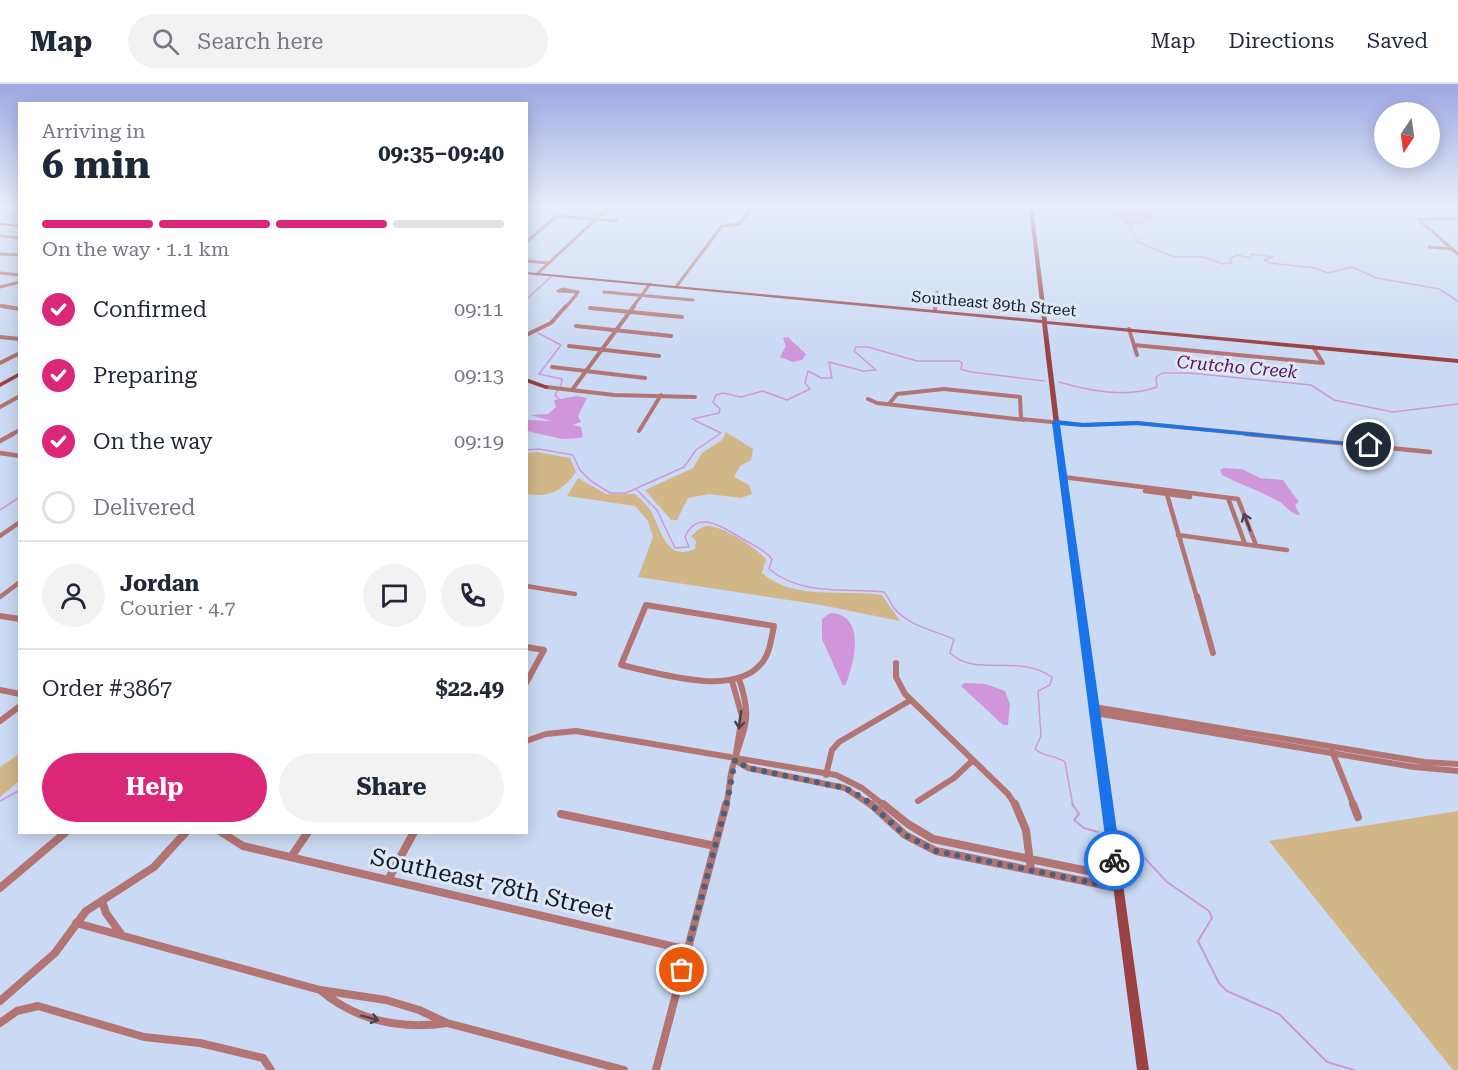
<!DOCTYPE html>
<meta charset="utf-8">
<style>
body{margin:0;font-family:"Roboto Serif",serif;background:#f2f2f3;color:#1f2937;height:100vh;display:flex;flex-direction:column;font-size:22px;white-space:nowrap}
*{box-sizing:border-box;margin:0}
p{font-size:20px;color:#747a83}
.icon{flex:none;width:33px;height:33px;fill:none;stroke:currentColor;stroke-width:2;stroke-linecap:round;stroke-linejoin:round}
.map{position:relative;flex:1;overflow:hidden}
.details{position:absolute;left:18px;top:18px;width:510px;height:732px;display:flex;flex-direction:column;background:#fff;border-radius:0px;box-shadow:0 3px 15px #0003}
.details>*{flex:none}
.needle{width:39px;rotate:193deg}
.buttons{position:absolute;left:1374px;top:18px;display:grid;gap:12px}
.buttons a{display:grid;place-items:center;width:66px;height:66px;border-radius:50%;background:#fff;box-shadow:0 3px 15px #0003;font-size:30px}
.pin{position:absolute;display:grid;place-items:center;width:51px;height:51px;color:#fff;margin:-26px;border:3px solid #fff;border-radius:50%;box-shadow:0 2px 6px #0007}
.courier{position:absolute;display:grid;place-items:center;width:60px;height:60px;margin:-30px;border:4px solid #1a73e8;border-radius:50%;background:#fff;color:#222;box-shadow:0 2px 8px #0007}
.overview em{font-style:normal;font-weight:700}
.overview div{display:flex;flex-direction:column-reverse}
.overview{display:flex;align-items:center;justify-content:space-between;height:102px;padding:0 24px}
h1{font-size:39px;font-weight:700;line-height:45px}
.bar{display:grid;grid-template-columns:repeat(4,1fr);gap:9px 6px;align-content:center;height:72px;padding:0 24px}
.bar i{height:8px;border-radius:4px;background:#e0e1e3}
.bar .current{background:#db2777}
.bar p{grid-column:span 4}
.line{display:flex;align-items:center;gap:15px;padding:0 24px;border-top:2px solid #e0e1e3}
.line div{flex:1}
.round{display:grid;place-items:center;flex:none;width:63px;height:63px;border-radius:32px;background:#f2f2f3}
ol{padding:0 24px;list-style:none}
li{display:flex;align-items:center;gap:18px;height:66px}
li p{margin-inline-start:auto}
li .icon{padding:6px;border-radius:50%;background:#db2777;color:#fff;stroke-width:4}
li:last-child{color:#747a83}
li i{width:33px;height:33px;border:3px solid #e0e1e3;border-radius:50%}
.primary-button{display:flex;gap:12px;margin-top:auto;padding:12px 24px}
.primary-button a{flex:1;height:69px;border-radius:36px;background:#db2777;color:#fff;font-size:24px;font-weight:700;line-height:69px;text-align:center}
.primary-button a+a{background:#f2f2f3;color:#1f2937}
header{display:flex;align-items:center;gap:36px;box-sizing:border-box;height:84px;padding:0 30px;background:#fff;border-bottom:2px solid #e0e1e3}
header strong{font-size:28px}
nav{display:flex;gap:33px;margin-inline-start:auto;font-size:21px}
.search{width:420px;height:54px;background:#f2f2f3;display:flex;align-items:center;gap:15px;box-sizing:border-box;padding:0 21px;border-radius:33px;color:#747a83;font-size:22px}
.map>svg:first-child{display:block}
.green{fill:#d1b688}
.water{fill:#d096da}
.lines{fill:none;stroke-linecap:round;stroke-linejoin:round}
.stream-far1{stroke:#d096da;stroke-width:1.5}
.stream{stroke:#d096da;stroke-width:2}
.street-far4{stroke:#b37574;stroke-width:3}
.street-far3{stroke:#b37574;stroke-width:4}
.street-far2{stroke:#b37574;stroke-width:4.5}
.street-far1{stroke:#b37574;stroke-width:6}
.street{stroke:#b37574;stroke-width:8}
.secondary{fill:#9a4244;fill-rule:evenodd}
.oneway{stroke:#51404e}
.route{fill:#1a73e8}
.done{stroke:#515e77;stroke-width:6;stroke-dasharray:0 10.8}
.labels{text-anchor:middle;stroke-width:6;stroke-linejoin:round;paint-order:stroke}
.far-street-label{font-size:16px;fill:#0f1c34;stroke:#dfe7f4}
.far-water-label{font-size:18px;font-style:italic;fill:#591264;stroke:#dfe7f4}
.near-street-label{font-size:24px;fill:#0f1c34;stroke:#dfe7f4}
</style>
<header>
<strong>Map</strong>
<div class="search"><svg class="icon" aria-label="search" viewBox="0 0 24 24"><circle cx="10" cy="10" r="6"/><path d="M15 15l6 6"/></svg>Search here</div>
<nav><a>Map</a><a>Directions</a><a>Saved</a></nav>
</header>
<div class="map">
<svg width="1458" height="986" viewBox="0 0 1458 986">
<rect width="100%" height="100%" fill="#cbdaf4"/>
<path class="green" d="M 726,348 L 753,365 L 751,376 L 740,382 L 734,393 L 749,401 L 752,410 L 741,414 L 709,410 L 688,414 L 677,436 L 671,436 L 645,406 L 693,384 L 702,369 L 722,356 Z
M 536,368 L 570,374 L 576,388 C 564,406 549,414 527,410 L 527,369 Z
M 578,394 L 606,410 L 635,410 C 640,415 645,419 649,424 C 662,444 664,478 695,465 L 696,457 L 691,452 C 696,448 701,442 708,442 C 721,441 758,465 766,475 L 762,489 C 795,517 841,505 882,511 L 900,537 L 821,521 L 638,493 L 653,453 L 648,437 L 635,422 L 567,412 Z
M 19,670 L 19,697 L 0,713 L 0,683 Z
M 1458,727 L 1458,986 L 1453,986 L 1269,757 Z"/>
<path class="water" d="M 1111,123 L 1156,123 L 1162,126 L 1150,129 L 1153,134 C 1146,138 1133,143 1126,141 L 1126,137 L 1111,132 L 1110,128 L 1114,127 Z
M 788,253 L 806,270 L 802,276 L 793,278 L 780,273 L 786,262 L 783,254 Z
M 577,312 L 587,314 L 578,332 L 581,338 L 573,341 L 581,343 L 583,352 L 581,354 L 562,355 L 527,347 L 528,336 L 552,337 L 530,331 L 548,330 L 556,323 L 554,316 Z
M 1224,384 L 1242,385 L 1260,394 L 1283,396 L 1299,418 L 1295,421 L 1300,431 C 1292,431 1287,423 1280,418 C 1261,407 1241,401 1222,391 L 1220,386 Z
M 830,529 C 867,530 854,579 846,600 L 843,602 L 822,555 L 822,535 Z
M 964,599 L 986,600 L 1005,607 L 1010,620 L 1008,641 L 1003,641 L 961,602 Z"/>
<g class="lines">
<path class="stream-far1" d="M 1,136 L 20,127
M 1129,141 L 1138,158 L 1174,173 L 1204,173 L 1222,180 L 1232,179 L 1230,174 L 1237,171 L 1250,174 L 1252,170 L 1273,173 L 1264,176 L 1270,179 L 1315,184 L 1328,189 L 1352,183 L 1377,194 L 1439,205 L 1458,217
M 526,220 L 527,215 L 551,193
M 538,249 L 561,261 L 539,290 L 562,295 L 561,302
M 1059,298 C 1089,307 1127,314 1157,303 L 1156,293 L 1162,289 L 1190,289 L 1311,301 L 1334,316 L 1393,328 L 1458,320
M 557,307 L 555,311 L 559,315
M 526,366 L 539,365 L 573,371 L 580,386 L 591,397 L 610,409 L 626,409 L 684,383 L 696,366 L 721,349 L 692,335 L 719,329 L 720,325 L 713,318 L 716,311 L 723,309 L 741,313 L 763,307 L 787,316 L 810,305 L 805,299 L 808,287 L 821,294 L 832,294 L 829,278 L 863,287 L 876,286 L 854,267 L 856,263 L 868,263 L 917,277 L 959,277 L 962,279 L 961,285 L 971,288 L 1044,297
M 637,406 L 657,426 L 675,464 L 689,463 L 685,453 C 697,424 724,444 741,454 C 752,461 763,464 772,475 L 769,485 C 802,512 844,504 884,508 C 889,513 890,519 894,524 C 907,541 935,547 954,555 L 950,569 C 976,594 1018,569 1052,593 L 1050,601 L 1038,607 L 1041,652 L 1035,665 C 1044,673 1055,671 1065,678 L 1073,722
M 0,426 L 20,413
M 0,717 L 20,706"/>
<path class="stream" d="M 1072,720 L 1079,730 L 1074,736 L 1084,744 L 1098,748
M 1126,754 L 1167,798 L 1209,827 L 1212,834 L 1198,857 L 1219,899 L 1227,907 L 1279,930 L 1327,978 L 1354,986"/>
<path class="street-far4" d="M 1458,135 L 1418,135 L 1458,170
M 0,152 L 20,154
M 526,158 L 557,132 L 617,137
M 1429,163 L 1451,165
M 0,170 L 20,171
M 526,177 L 549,179
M 0,189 L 20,191
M 537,190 L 609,123
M 0,203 L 20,198
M 676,203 L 722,142 L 740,140 L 751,123
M 563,205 L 578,208 L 558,207 Z
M 604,208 L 693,216
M 0,222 L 12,224
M 565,224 L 577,210
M 632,224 L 650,200
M 935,224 L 937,208"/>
<path class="street-far3" d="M 2,222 L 20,225
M 590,224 L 682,233
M 935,227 L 935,222
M 576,242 L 671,252
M 1129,245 L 1137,271
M 526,251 L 551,239 L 566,222
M 0,253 L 20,255
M 1134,261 L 1323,279
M 569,262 L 659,272
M 1313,263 L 1323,279
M 0,279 L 20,269
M 552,283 L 645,294
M 546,303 L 614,311 L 695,313
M 572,306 L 634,222
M 868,315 L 877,319 L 1024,336
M 889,320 L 897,310 L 944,305 L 1020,313 L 1021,335
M 0,323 L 20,312
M 1021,335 L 1083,341 L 1137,339 L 1261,351
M 639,347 L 661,311
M 10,351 L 20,346"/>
<path class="street-far2" d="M 1246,350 L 1430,368
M 0,357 L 13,350
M 0,369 L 20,372
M 1063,393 L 1238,415 L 1256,461
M 1145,407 L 1190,413
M 1166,407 L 1197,514
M 1228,414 L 1245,460
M 1178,451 L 1287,466
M 0,452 L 20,438
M 526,502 L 575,510
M 0,513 L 20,498"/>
<path class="street-far1" d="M 1197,512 L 1213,569
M 646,521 L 774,542 C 771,555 770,571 760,581 C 731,613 658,589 621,581 Z
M 0,532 L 20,535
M 526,563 L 544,566 L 526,599
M 896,579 L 896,593 L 905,610 L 1008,710 L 1016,722
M 732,597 L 742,632 L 735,675
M 0,606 L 20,610
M 1094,623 L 1424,678 L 1458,680
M 1095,629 L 1414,683 L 1458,687
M 0,637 L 20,622
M 526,657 L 546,650 L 576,647 L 836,691 L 862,704 L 885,722
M 1332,667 L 1354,722
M 736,677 L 748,684 L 845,704 L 872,722
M 826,691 L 832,666 L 839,658 L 911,616
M 918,717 L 954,694 L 973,676
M 726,722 C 729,710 729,697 732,685 C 743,644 754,639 739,595"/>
<path class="street" d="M 871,720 L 905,751 L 936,767 L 1118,804
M 883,720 L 908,740 L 933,755 L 1117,793
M 1015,720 L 1026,746 L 1031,786
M 1353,720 L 1358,733
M 561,730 L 715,762
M 221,748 L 243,762 L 688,866
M 291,773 L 308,748
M 388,796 L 414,748
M 0,804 L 66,748
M 102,817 L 106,829 L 121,850
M 76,839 L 320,906 L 386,916 L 419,926 L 447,939 L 624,986
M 320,906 C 357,937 399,946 447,939
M 0,917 L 55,869 L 86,827 L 154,783 L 186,748
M 0,939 L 17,927 L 38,922 L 144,953 L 200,959 L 263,974 L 271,986
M 656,986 L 726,720"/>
<path class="secondary" d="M 1029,123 L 1033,123 L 1047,237 L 1458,275 L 1458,279 L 1047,240 L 1066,393 L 1149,986 L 1137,986 L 1060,393 L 1042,239 L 526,190 L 526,188 L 1042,236 Z
M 0,139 L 20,141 L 20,143 L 0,141 Z
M 20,288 L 20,292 L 0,303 L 0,299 Z
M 526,294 L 548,302 L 549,303 L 546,305 L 526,298 Z"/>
</g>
<defs><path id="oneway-shaft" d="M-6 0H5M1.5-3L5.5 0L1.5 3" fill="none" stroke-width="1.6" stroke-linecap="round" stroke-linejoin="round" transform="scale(1.5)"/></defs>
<g class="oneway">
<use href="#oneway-shaft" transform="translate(1247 438) rotate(-111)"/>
<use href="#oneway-shaft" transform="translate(740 636) rotate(97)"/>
<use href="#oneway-shaft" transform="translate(370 934) rotate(15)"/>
</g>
<linearGradient id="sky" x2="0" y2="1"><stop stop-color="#9ea8e2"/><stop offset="0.47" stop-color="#e8eefa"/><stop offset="1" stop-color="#e8eefa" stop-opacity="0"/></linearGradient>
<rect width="1458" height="261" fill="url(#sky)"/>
<path class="route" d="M 1056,336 L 1083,339 L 1137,337 L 1373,361 L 1369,363 L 1137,341 L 1083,343 L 1060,341 L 1121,776 L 1114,783 L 1108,776 L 1052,338 Z"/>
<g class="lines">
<path class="done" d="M 682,886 L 728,714 L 735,676 L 748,684 L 845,704 L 865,715 L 905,751 L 936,767 L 1118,804 L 1114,776"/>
</g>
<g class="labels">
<g class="far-street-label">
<text transform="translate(994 219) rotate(5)" y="6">Southeast 89th Street</text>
</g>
<g class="far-water-label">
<text transform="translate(1237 283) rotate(5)" y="6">Crutcho Creek</text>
</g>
<g class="near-street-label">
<text transform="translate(492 800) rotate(13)" y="8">Southeast 78th Street</text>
</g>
</g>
</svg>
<div class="buttons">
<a><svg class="needle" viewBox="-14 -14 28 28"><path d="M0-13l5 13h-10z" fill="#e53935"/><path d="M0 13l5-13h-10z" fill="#747a83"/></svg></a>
</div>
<div class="pin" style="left:682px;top:886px;background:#ea580c"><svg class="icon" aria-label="bag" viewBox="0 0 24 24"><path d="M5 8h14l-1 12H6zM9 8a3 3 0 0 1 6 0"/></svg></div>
<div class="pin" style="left:1369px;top:361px;background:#1f2937"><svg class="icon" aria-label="home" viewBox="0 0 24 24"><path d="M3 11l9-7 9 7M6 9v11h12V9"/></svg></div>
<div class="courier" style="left:1114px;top:776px"><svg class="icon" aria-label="bike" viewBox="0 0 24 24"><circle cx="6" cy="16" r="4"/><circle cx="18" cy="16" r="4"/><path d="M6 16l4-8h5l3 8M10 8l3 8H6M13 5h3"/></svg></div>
<section class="details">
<div class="overview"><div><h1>6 min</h1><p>Arriving in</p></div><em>09:35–09:40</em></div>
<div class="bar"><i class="current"></i><i class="current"></i><i class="current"></i><i></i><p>On the way · 1.1 km</p></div>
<ol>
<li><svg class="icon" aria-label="check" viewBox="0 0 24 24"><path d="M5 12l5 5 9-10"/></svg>Confirmed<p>09:11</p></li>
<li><svg class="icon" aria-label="check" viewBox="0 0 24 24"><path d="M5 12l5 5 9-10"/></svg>Preparing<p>09:13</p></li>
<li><svg class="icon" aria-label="check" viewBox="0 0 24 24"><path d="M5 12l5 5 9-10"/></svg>On the way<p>09:19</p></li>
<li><i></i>Delivered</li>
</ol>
<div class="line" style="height:108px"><a class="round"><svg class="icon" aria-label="person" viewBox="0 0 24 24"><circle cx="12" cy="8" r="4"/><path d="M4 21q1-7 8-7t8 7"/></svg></a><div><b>Jordan</b><p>Courier · 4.7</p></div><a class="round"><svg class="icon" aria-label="chat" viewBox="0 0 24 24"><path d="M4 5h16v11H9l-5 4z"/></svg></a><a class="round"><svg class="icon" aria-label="phone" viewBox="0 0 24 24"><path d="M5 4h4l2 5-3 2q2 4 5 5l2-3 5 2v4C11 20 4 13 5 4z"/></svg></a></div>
<div class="line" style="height:78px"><div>Order #3867</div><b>$22.49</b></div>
<div class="primary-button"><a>Help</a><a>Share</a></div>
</section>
</div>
